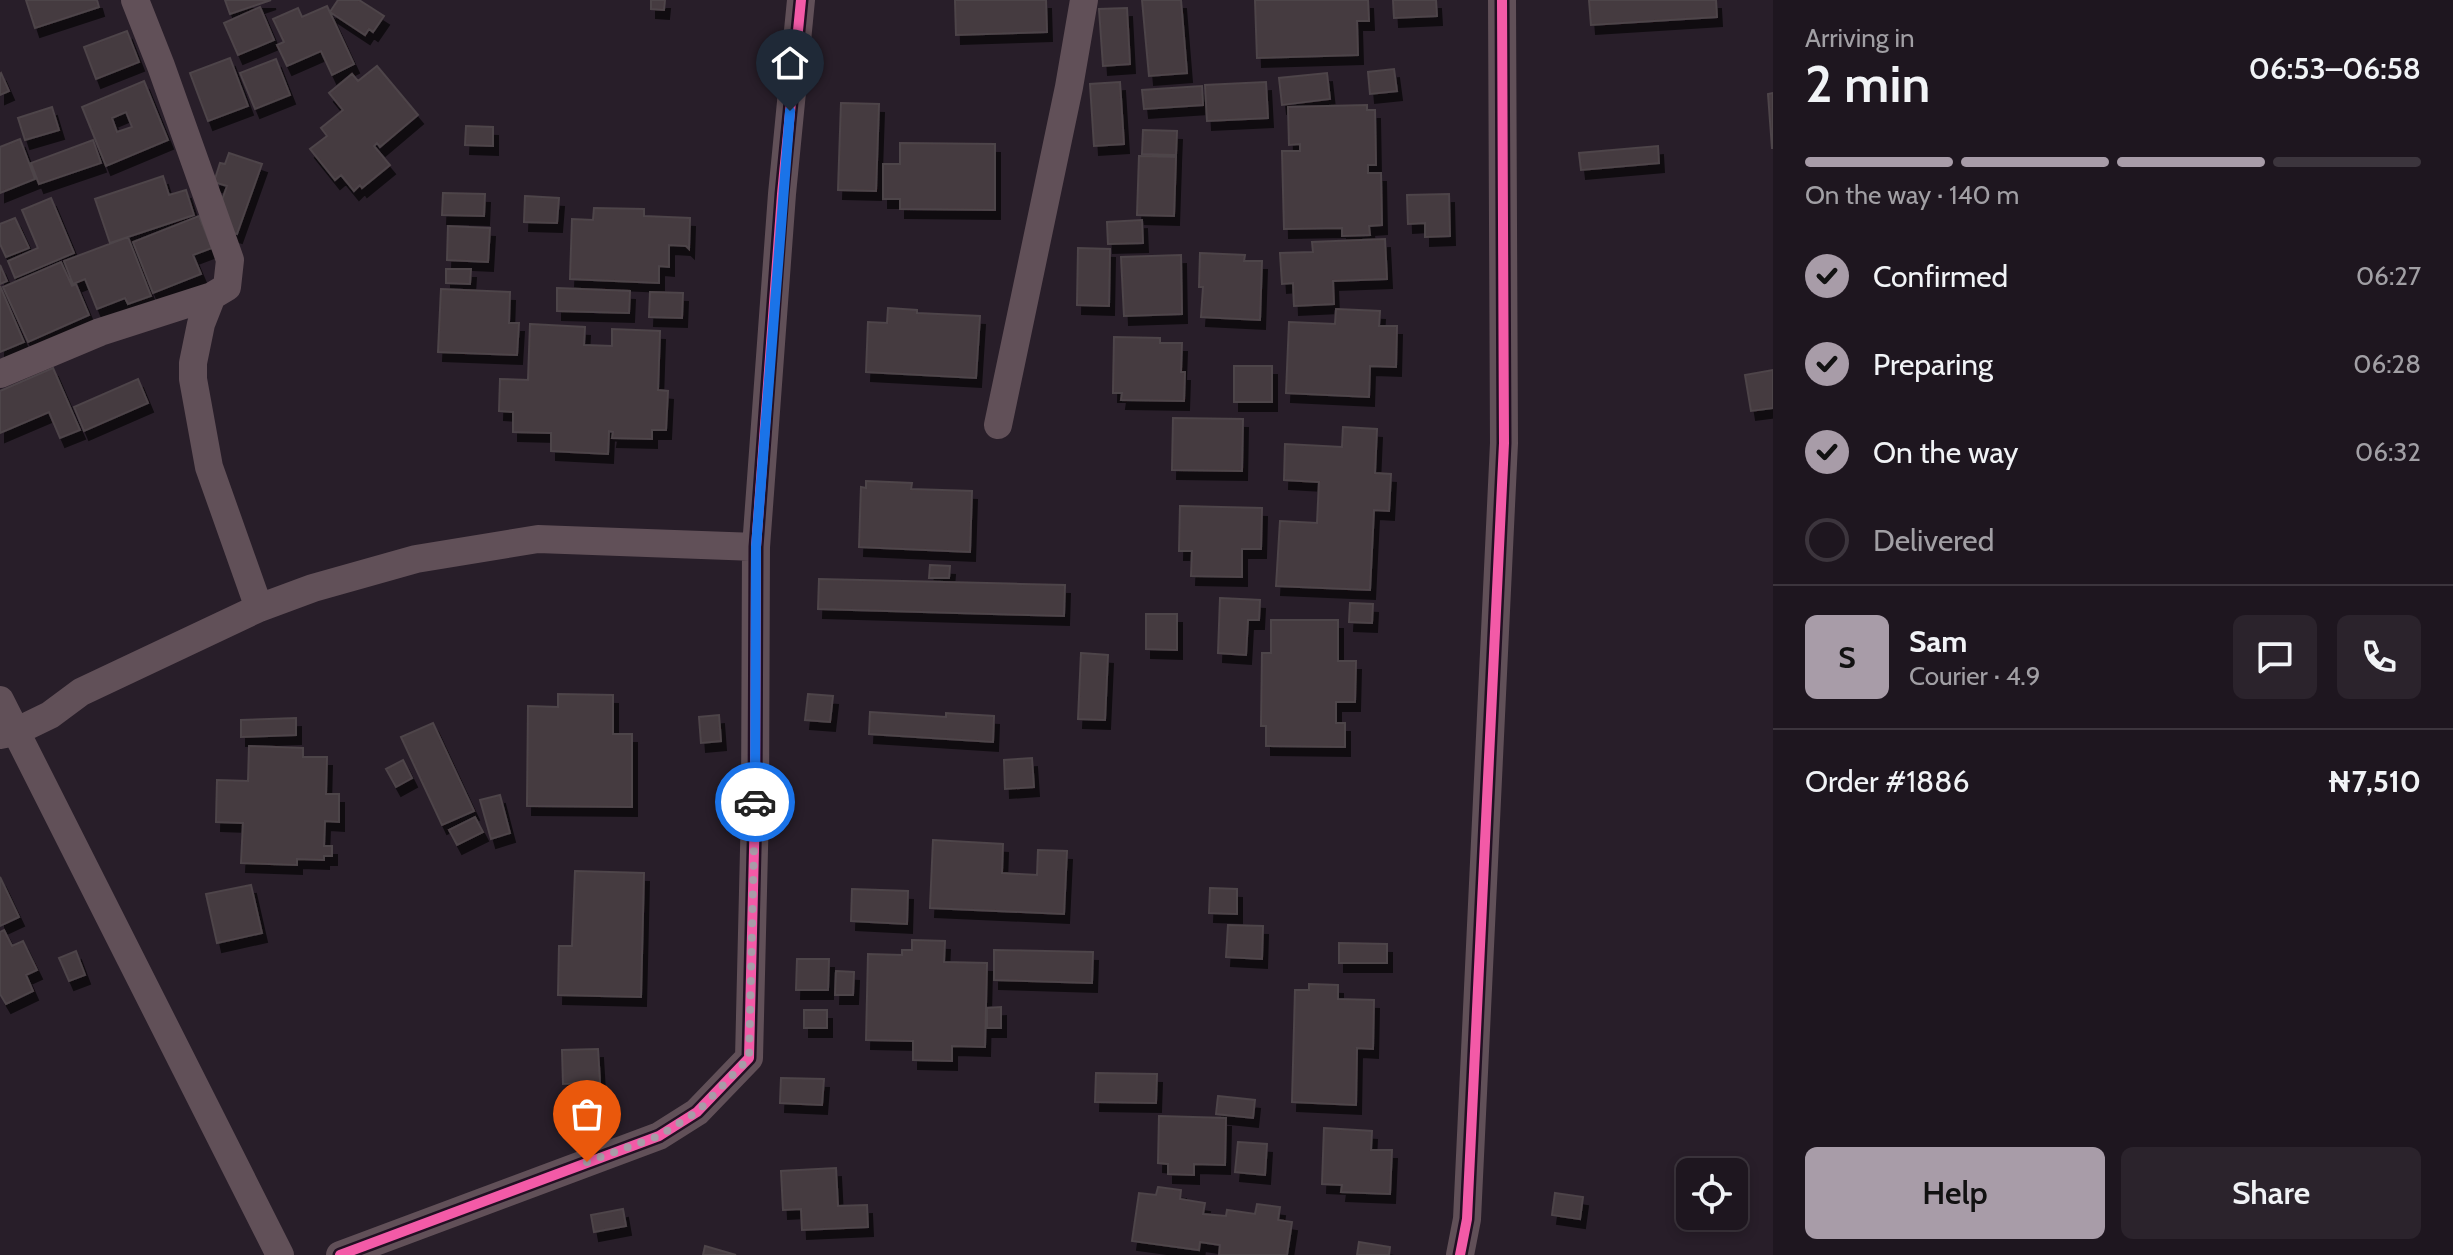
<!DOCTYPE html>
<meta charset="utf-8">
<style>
body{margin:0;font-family:Cabin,sans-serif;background:#2b232c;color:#f1f3f6;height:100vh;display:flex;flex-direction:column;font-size:30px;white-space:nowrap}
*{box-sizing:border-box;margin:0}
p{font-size:26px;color:#a19fa4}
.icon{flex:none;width:44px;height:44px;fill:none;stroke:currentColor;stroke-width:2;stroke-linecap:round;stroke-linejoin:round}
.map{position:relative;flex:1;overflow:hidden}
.panel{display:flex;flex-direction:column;background:#1e161f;width:680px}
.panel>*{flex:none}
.controls{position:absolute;left:1676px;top:1158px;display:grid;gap:16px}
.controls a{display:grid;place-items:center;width:72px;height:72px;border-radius:12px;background:#1e161f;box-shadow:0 4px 12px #0003,0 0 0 2px #3c353d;font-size:40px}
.pin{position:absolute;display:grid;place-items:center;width:68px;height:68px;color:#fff;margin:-82px -34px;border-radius:50% 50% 50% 0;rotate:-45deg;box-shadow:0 0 8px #0007}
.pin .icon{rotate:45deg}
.courier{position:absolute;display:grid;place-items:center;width:80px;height:80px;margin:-40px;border:6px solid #1a73e8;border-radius:50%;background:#fff;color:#222;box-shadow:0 2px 10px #0007}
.overview em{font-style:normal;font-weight:600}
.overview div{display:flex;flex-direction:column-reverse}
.overview{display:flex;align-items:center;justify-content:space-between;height:136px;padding:0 32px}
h1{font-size:52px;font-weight:600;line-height:60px}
.bar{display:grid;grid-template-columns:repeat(4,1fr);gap:12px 8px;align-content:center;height:96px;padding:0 32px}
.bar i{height:10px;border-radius:6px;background:#3c353d}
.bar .current{background:#a89ca8}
.bar p{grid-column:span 4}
.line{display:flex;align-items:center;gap:20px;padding:0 32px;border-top:2px solid #3c353d}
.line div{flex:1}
.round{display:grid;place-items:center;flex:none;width:84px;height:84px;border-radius:12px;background:#2b232c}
ol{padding:0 32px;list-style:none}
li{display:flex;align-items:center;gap:24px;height:88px}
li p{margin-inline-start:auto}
li .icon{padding:8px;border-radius:50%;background:#a89ca8;color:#111;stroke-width:4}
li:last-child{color:#a19fa4}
li i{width:44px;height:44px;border:4px solid #3c353d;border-radius:50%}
.button{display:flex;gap:16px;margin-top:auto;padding:16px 32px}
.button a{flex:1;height:92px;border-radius:12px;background:#a89ca8;color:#111;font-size:32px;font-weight:600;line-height:92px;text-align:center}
.button a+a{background:#2b232c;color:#f1f3f6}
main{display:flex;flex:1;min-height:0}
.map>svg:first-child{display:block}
.building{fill:#453a3f;stroke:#4e4449;stroke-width:2;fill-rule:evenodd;filter:url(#shadow)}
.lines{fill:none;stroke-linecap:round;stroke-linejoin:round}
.minor{stroke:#615058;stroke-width:28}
.cycleway-casing{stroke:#221023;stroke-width:15}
.cycleway{stroke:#f35aa7;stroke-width:10}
.done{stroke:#a89ca8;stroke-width:8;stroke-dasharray:0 14.4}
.route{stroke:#1a73e8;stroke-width:10}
</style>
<main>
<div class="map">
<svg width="1773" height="1255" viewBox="0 0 1773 1255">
<defs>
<filter id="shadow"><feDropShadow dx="5" dy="9" stdDeviation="0" flood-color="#0009"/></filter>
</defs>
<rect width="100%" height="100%" fill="#281e29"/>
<path class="building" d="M 26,0 L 97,0 L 99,7 L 35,28 Z
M 225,0 L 271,0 L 230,14 Z
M 338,0 L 359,0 L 384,16 L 373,32 L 369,29 L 365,35 L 330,12 Z
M 651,0 L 665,0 L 664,10 L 651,9 Z
M 955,0 L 1046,0 L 1047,32 L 956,35 Z
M 1142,0 L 1181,0 L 1187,73 L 1149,76 Z
M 1255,0 L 1368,0 L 1369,21 L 1357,21 L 1358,55 L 1257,58 Z
M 1393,0 L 1436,0 L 1437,16 L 1394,18 Z
M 1589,0 L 1716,0 L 1717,17 L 1591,25 Z
M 327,6 L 354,64 L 332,75 L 321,51 L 287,66 L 277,45 L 284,42 L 273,19 L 298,8 L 302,17 Z
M 260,7 L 274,40 L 238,55 L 224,23 Z
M 1127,8 L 1130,64 L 1103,66 L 1099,9 Z
M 127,31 L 139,62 L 96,79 L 84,47 Z
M 230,58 L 248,106 L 208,121 L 190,73 Z
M 276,59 L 290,95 L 255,109 L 240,73 Z
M 377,66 L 418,115 L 380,147 L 377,143 L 374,146 L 390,165 L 362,188 L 360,185 L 354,191 L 341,175 L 335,180 L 310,149 L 327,136 L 321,128 L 343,110 L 329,93 L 352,74 L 358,81 Z
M 1394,69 L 1397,91 L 1370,94 L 1368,72 Z
M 1,73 L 9,91 L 0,95 L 0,74 Z
M 1327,73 L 1330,99 L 1282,105 L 1279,78 Z
M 144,81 L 168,140 L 106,166 L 82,107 ZM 126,112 L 132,127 L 117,132 L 112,118 Z
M 1120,82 L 1124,144 L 1094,146 L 1090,84 Z
M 1266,82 L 1268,118 L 1207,121 L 1205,85 Z
M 1202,86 L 1203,105 L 1144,109 L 1142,90 Z
M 1773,93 L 1773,148 L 1772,148 L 1768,94 Z
M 841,103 L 879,104 L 876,191 L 838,190 Z
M 1367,105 L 1367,110 L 1375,110 L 1376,165 L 1368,165 L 1368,173 L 1381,173 L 1382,225 L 1369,226 L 1370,235 L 1342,236 L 1342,228 L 1284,229 L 1282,151 L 1300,151 L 1300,144 L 1289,145 L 1288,107 Z
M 52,107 L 59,130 L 25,140 L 18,118 Z
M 466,126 L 493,127 L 493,146 L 465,145 Z
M 1143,130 L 1177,131 L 1176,155 L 1142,154 Z
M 20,139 L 35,179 L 0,193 L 0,147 Z
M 93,140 L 101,163 L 39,184 L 31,163 Z
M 900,143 L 995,144 L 995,210 L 900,209 L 900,199 L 883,199 L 883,164 L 900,164 Z
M 1658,146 L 1659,163 L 1581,170 L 1579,153 Z
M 229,153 L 262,164 L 237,234 L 222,229 L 217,214 L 227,186 L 214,182 L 220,163 L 225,164 Z
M 1139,156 L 1176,157 L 1174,216 L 1137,215 Z
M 163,176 L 169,195 L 186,190 L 194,215 L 110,243 L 95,199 Z
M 443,193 L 485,194 L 484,216 L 442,215 Z
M 1449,194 L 1450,236 L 1425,237 L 1425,223 L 1408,224 L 1407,195 Z
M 525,196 L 559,198 L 557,223 L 524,222 Z
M 51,198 L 74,253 L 15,278 L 8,261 L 38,248 L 22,210 Z
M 594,208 L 644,209 L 644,216 L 690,218 L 689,249 L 686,246 L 669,245 L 669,267 L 659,266 L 659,283 L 570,279 L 572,219 L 593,220 Z
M 199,216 L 212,248 L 193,255 L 201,274 L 153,293 L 133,242 Z
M 15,218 L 29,248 L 6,257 L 0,244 L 0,224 Z
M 1142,220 L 1143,243 L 1108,244 L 1107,222 Z
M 448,226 L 490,228 L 488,262 L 447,260 Z
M 128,237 L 151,296 L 128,304 L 125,298 L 97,309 L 85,279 L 73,284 L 64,261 Z
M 1385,239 L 1387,279 L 1333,281 L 1334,304 L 1294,306 L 1293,283 L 1282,284 L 1280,253 L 1313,252 L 1312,242 Z
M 1078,248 L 1110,249 L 1109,306 L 1077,305 Z
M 1200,253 L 1245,255 L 1244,261 L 1262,261 L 1260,320 L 1201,317 L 1203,287 L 1199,287 Z
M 1181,255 L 1182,314 L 1124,316 L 1121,257 Z
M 61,262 L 72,286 L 76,284 L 89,315 L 28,342 L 3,287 Z
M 0,265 L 7,281 L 0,284 Z
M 446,269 L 471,269 L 470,284 L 446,283 Z
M 0,286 L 24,342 L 0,352 Z
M 557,288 L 630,291 L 629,313 L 557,311 Z
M 441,289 L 510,292 L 509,323 L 519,323 L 517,355 L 438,352 Z
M 650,292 L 683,293 L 682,318 L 649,317 Z
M 888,308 L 917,310 L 917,313 L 980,316 L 976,378 L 866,372 L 868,322 L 887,323 Z
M 1336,309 L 1380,311 L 1379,326 L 1397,326 L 1396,367 L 1370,366 L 1369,397 L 1286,393 L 1289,322 L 1335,324 Z
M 530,324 L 585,327 L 584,345 L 612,346 L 612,329 L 660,331 L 658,390 L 668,391 L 666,430 L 652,430 L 652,439 L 612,438 L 613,432 L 609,431 L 608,454 L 551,451 L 551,433 L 513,432 L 513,412 L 499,411 L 500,379 L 528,380 Z
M 1114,337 L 1160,338 L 1160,343 L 1182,343 L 1181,372 L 1185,372 L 1184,401 L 1121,400 L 1122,393 L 1113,393 Z
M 1234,366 L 1272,366 L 1272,402 L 1234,402 Z
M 53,368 L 80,430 L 60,438 L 49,412 L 0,433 L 0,391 Z
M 1773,370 L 1773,408 L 1751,411 L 1745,375 Z
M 138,379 L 148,403 L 84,431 L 74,407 Z
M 1173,418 L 1243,419 L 1242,471 L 1172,470 Z
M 1343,427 L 1377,429 L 1375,473 L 1391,474 L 1389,511 L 1374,510 L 1370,590 L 1276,586 L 1280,521 L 1317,523 L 1319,482 L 1284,480 L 1285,444 L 1342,447 Z
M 866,481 L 912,483 L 911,489 L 972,491 L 970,552 L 859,547 L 861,487 L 866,488 Z
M 1180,506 L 1262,508 L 1261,549 L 1242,549 L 1242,577 L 1191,576 L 1192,551 L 1179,551 Z
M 930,565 L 950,566 L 949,578 L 929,578 Z
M 819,579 L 1065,585 L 1064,616 L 818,609 Z
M 1220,598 L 1260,600 L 1259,620 L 1248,620 L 1246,655 L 1218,653 Z
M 1350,603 L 1373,604 L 1372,623 L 1349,622 Z
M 1146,614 L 1177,614 L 1177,650 L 1146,649 Z
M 1271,620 L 1338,620 L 1338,661 L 1356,661 L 1355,702 L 1336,702 L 1336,723 L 1345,723 L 1345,747 L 1266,746 L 1266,726 L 1261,726 L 1262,653 L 1271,653 Z
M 1081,653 L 1108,655 L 1105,720 L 1078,719 Z
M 558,694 L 613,695 L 613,734 L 632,734 L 632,807 L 527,806 L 528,706 L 558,707 Z
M 808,694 L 833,696 L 830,722 L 805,720 Z
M 870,712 L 946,717 L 946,713 L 994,716 L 993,742 L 869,734 Z
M 719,715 L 721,741 L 701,743 L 699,717 Z
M 296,718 L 296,735 L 241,737 L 241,720 Z
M 433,723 L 474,811 L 442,825 L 401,737 Z
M 249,746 L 303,748 L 303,757 L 327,757 L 326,794 L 339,794 L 339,822 L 325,821 L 324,846 L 332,846 L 332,856 L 324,856 L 324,860 L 297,859 L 297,865 L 241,863 L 243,823 L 216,822 L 217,780 L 248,781 Z
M 1032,758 L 1034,787 L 1005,789 L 1004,760 Z
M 403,760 L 412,778 L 396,787 L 386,769 Z
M 500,795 L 510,833 L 491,839 L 480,800 Z
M 475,817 L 483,832 L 457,845 L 449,830 Z
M 933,840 L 1003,844 L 1002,873 L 1037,875 L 1038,850 L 1067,851 L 1064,914 L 930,908 Z
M 575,871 L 644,873 L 641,997 L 558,995 L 559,946 L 572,946 Z
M 0,877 L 19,917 L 0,926 Z
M 251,885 L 262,933 L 217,943 L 206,894 Z
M 1210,888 L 1237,889 L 1237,914 L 1209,913 Z
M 852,889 L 908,891 L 907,924 L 851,921 Z
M 1228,925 L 1263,926 L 1262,959 L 1226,957 Z
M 4,930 L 12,946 L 23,941 L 37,970 L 26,975 L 33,991 L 6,1004 L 0,994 L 0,932 Z
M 912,940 L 945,941 L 944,962 L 987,963 L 985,1047 L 952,1046 L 952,1061 L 913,1060 L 913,1041 L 866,1040 L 868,954 L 902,955 L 902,950 L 912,950 Z
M 1339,943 L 1387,944 L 1387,963 L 1339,963 Z
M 994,950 L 1093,952 L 1092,983 L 994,980 Z
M 76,951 L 85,975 L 69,981 L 59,958 Z
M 797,959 L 829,959 L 828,990 L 796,990 Z
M 836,971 L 854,972 L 853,995 L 835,995 Z
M 1309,984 L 1338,985 L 1338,999 L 1374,1000 L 1373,1049 L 1357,1048 L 1356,1105 L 1292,1102 L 1295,990 L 1309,990 Z
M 1001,1007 L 1001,1028 L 987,1028 L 987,1008 Z
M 804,1010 L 827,1010 L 827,1028 L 804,1028 Z
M 598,1049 L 600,1082 L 563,1084 L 562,1050 Z
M 1096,1073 L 1157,1074 L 1156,1103 L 1095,1102 Z
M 781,1078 L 824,1079 L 822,1105 L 780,1103 Z
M 1218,1096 L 1255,1100 L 1253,1118 L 1216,1114 Z
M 1159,1116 L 1226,1118 L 1225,1165 L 1194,1164 L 1194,1175 L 1168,1174 L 1168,1164 L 1158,1163 Z
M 1324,1128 L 1372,1131 L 1371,1150 L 1392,1150 L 1390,1194 L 1341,1192 L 1342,1185 L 1322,1184 Z
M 1238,1142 L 1267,1144 L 1265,1175 L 1235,1172 Z
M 836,1168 L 838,1206 L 867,1205 L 868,1227 L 802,1230 L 801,1209 L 783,1210 L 781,1171 Z
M 1158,1187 L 1181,1190 L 1180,1199 L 1205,1203 L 1203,1214 L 1226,1216 L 1227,1210 L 1255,1214 L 1257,1204 L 1280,1207 L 1278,1220 L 1292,1222 L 1287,1255 L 1219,1255 L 1220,1245 L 1200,1242 L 1199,1250 L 1132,1241 L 1139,1193 L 1156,1195 Z
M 1555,1193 L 1583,1197 L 1580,1219 L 1552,1215 Z
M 623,1209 L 626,1226 L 594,1232 L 591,1215 Z
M 1359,1242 L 1390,1247 L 1389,1255 L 1357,1255 Z
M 705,1246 L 736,1255 L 703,1255 Z"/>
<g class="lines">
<path class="minor" d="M 135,0 L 161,66 L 230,260 L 227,287 L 212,296 L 201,324 L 193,363 L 193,379 L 209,467 L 259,608
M 0,374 L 100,332 L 212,296
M 998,425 L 1069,87 L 1084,0
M 0,700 L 280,1255
M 0,735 L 15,732 L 50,715 L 81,692 L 259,608 L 313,588 L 416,559 L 538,539 L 756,547
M 340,1255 L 659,1136 L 697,1112 L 749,1058 L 755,808 L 756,547 L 782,194 L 801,0
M 1460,1255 L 1467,1219 L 1504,443 L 1502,0"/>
<g class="cycleway-casing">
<path id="cycleway" d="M 340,1255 L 659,1136 L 697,1112 L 749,1058 L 755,808 L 756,547 L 782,194 L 801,0
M 1460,1255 L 1467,1219 L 1504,443 L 1502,0"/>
</g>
<use href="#cycleway" class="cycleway"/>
</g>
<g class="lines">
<path class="done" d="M 587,1162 L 659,1136 L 697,1112 L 749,1058 L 755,802"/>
<path class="route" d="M 755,802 L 756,547 L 790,111"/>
</g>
</svg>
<div class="controls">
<a><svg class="icon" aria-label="locate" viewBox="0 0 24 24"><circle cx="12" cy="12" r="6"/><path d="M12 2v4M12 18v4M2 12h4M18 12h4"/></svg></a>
</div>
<div class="pin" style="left:587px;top:1162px;background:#ea580c"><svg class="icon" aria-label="bag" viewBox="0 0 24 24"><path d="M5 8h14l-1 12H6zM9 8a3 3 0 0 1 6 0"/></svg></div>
<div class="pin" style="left:790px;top:111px;background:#1f2937"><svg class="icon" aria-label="home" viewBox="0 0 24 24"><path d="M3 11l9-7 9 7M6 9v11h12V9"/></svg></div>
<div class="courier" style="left:755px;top:802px"><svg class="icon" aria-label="car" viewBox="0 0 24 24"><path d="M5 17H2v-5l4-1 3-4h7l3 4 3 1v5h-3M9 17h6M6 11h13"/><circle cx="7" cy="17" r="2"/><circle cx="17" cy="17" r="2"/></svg></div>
</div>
<section class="panel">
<div class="overview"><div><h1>2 min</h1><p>Arriving in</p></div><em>06:53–06:58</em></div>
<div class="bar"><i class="current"></i><i class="current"></i><i class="current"></i><i></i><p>On the way · 140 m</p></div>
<ol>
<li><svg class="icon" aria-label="check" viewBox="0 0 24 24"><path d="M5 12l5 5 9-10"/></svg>Confirmed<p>06:27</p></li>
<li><svg class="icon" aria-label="check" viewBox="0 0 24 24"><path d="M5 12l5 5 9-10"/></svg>Preparing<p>06:28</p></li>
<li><svg class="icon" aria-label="check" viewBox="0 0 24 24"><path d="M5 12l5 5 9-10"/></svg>On the way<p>06:32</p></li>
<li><i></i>Delivered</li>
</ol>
<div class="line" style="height:144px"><b class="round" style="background:#a89ca8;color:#111">S</b><div><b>Sam</b><p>Courier · 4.9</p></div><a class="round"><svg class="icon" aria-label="chat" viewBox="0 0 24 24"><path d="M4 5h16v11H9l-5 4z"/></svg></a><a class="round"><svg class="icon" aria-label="phone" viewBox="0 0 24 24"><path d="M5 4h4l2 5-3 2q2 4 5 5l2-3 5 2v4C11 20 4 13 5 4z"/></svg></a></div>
<div class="line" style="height:104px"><div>Order #1886</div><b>₦7,510</b></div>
<div class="button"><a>Help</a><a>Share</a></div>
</section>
</main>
